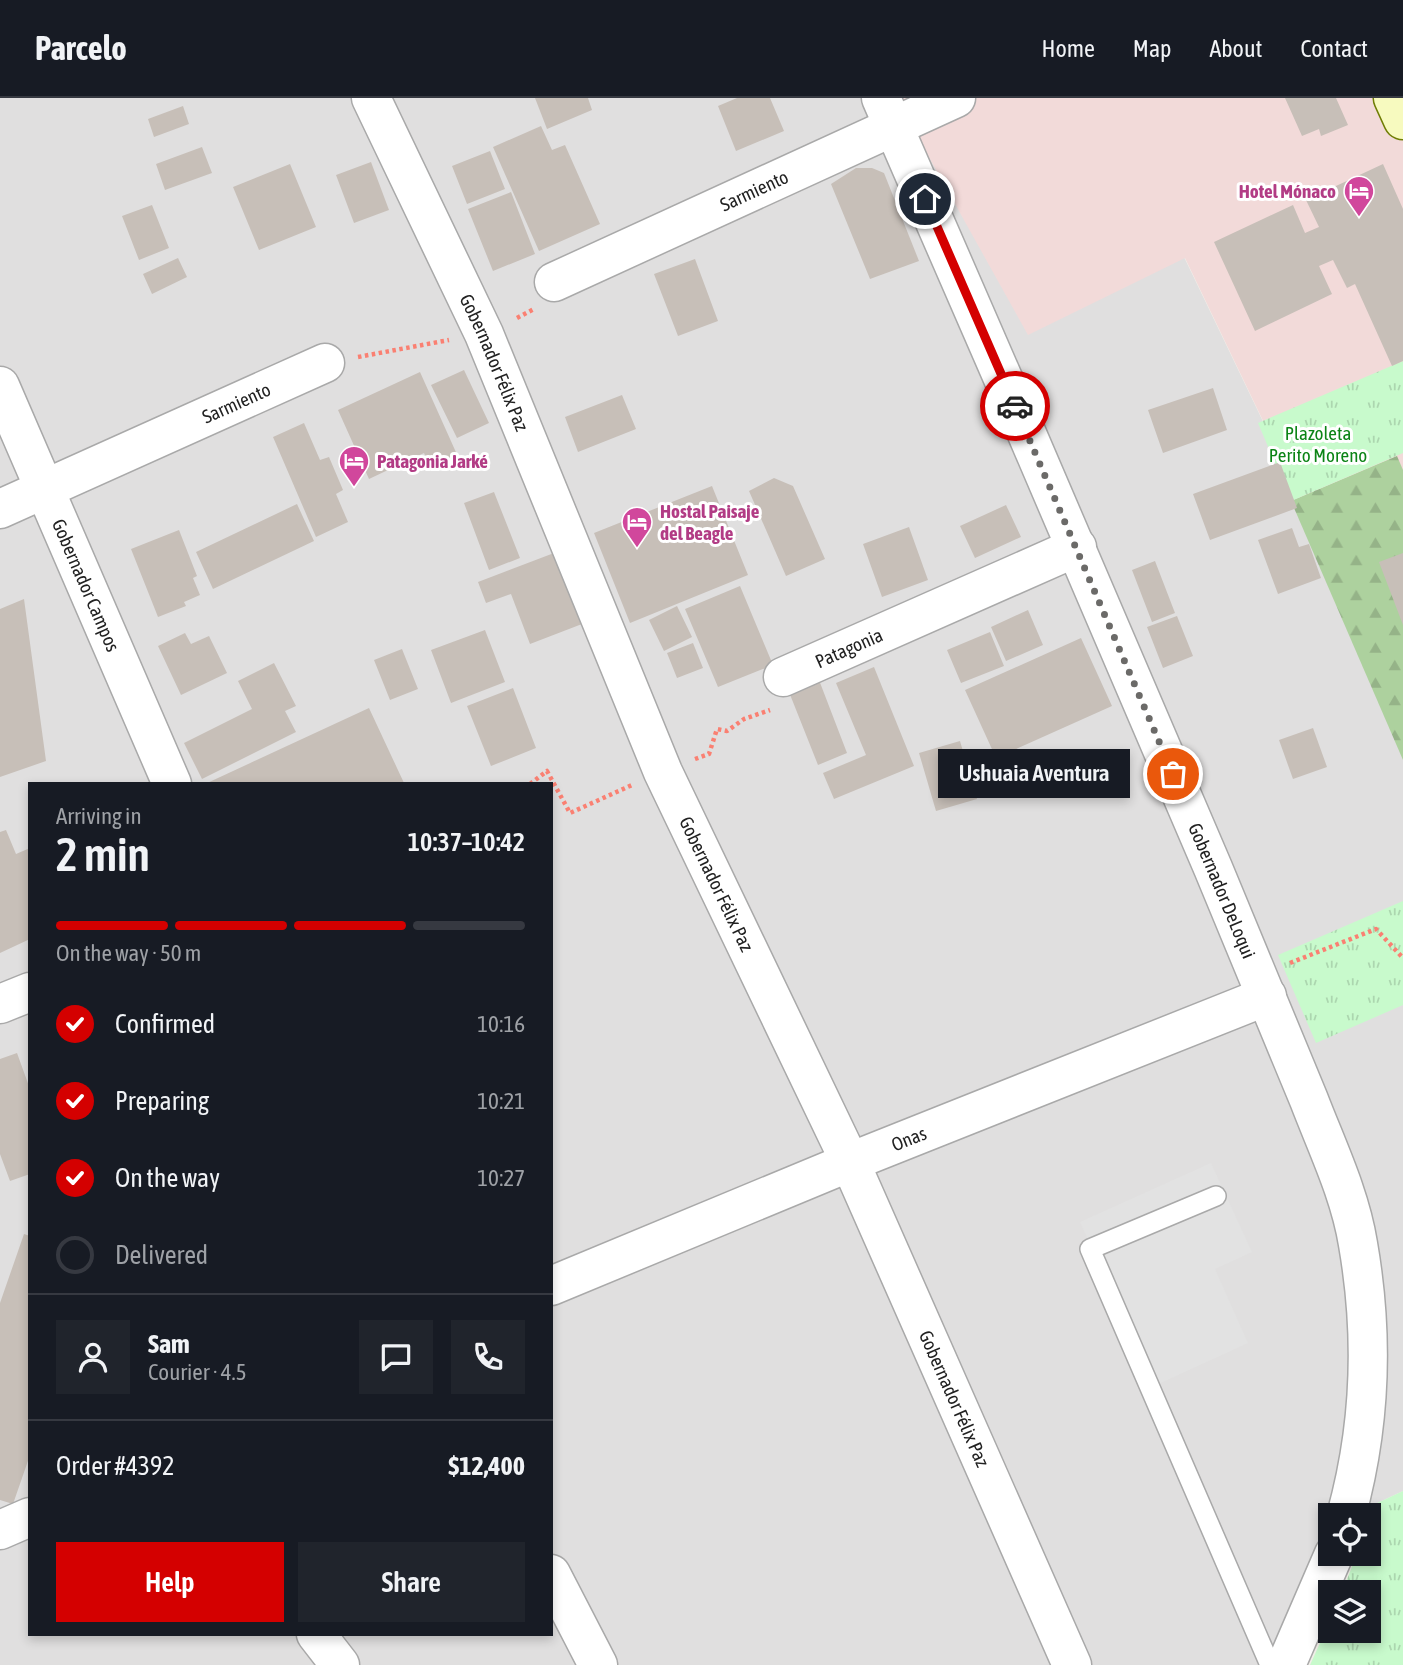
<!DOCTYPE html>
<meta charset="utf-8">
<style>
body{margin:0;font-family:"Asap Condensed",sans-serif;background:#20242c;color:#f1f3f6;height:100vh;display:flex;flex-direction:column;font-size:26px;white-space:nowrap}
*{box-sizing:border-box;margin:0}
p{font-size:23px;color:#9ea1a6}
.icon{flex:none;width:38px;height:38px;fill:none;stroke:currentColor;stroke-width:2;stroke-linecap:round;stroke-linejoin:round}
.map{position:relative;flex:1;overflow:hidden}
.drawer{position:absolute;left:28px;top:684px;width:525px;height:854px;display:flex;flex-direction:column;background:#171b24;border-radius:0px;box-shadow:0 4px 10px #0003}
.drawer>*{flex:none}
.buttons{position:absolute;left:1318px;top:1405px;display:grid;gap:14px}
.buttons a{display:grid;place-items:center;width:63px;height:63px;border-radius:0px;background:#171b24;box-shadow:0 4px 10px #0003;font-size:35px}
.pin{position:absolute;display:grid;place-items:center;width:60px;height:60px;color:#fff;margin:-30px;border:4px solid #fff;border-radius:50%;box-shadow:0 2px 7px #0007}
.courier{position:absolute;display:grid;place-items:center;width:70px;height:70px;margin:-35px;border:5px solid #d40000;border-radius:50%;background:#fff;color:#222;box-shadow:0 2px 9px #0007}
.bubble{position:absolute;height:49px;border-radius:0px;background:#171b24;box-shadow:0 4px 10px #0003;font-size:23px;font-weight:600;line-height:49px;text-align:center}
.summary em{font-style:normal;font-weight:600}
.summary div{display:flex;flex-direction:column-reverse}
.summary{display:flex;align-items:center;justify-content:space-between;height:119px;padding:0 28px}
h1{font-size:46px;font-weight:600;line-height:52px}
.bar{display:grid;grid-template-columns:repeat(4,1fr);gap:10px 7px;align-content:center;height:84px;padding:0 28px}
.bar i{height:9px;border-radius:5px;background:#363941}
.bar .on{background:#d40000}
.bar p{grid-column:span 4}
.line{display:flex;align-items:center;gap:18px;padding:0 28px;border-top:2px solid #363941}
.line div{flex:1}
.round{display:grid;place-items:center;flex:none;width:74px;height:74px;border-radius:0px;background:#20242c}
ol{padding:0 28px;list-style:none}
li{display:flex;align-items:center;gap:21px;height:77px}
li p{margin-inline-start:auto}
li .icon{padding:7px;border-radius:50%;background:#d40000;color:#fff;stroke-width:4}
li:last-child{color:#9ea1a6}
li i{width:38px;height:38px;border:4px solid #363941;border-radius:50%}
.button{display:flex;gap:14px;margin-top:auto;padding:14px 28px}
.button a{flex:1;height:80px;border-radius:0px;background:#d40000;color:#fff;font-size:28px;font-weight:600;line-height:80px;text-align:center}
.button a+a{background:#20242c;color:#f1f3f6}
header{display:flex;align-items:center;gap:42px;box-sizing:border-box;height:98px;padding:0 35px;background:#171b24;border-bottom:2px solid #363941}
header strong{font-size:33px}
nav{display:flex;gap:38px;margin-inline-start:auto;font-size:24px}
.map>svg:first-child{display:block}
.residential{fill:#e0dfdf;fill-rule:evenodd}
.commercial{fill:#f2dad9}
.forest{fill:url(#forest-firs)}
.park{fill:url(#park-tufts)}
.parking{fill:#e2e2e2}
.building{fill:#c7bfb8}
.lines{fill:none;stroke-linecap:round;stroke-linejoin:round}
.service-casing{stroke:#a9a9a9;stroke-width:22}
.minor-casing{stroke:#a9a9a9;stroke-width:41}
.secondary-casing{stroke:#707d05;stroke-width:41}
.path{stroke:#fa8072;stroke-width:4.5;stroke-dasharray:3.5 3.5;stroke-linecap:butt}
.service{stroke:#fff;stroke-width:19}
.minor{stroke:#fff;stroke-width:38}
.secondary{stroke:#f7fabf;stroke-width:38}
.done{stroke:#6b6a68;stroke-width:7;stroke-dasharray:0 12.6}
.route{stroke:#d40000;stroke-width:9}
.labels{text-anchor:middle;stroke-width:6;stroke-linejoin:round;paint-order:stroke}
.street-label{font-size:19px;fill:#222;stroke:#fff}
.hotel-label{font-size:19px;font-weight:bold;fill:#b23c85;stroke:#fff;text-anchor:start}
.park-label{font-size:19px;fill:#0c8416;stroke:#fff}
</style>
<header>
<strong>Parcelo</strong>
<nav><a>Home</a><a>Map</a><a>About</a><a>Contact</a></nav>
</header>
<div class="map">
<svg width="1403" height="1567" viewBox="0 0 1403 1567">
<defs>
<pattern id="forest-firs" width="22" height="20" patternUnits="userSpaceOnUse" patternTransform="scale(1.75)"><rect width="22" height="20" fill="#add19e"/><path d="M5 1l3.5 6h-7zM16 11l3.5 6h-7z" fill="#95b388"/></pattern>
<pattern id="park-tufts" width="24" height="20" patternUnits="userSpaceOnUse" patternTransform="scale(1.75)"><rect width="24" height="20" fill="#c8facc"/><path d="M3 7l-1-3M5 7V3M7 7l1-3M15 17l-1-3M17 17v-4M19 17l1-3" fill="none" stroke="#acd6af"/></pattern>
</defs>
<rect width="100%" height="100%" fill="#f2efe9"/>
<path class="residential" d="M 0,0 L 896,0 L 1184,159 L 1403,615 L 1403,1393 L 1373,1407 L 1329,1419 L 1277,1567 L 0,1567 ZM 30,686 L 551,686 L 551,1536 L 30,1536 Z"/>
<path class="commercial" d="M 896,0 L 1403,0 L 1403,615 L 1185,160 L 1028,237 Z"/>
<path class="forest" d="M 1397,358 L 1403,372 L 1403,662 L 1291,403 Z"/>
<path class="park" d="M 1403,263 L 1403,355 L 1291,403 L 1258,325 Z
M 1403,803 L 1403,907 L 1316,945 L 1278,857 Z
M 1403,1393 L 1403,1567 L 1310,1567 L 1330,1523 L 1330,1533 L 1368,1533 L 1368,1494 L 1342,1494 L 1357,1456 L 1368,1456 L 1369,1421 L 1373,1407 Z"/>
<path class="parking" d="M 1211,1065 L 1252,1154 L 1215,1171 L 1248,1245 L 1154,1288 L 1080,1124 Z"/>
<path class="building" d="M 535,0 L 588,0 L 592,12 L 547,31 Z
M 737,0 L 770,0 L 784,33 L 736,53 L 718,8 Z
M 1285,0 L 1336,0 L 1348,27 L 1321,38 L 1319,31 L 1302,38 Z
M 183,8 L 189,26 L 154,39 L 148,21 Z
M 541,28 L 552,52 L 565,47 L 600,126 L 539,153 L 493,49 Z
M 202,49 L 212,75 L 165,92 L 156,66 Z
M 490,53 L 505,91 L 467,106 L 452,68 Z
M 371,64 L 389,112 L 354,125 L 336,77 Z
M 290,66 L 316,129 L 259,152 L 233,89 Z
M 1383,66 L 1403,111 L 1403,263 L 1392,268 L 1355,186 L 1347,190 L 1333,162 L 1319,168 L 1332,196 L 1255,233 L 1214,144 L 1293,107 L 1305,135 L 1319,129 L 1306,102 Z
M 856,70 L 872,70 L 884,75 L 919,163 L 870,181 L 831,86 Z
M 511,94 L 535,156 L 493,173 L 468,111 Z
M 152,107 L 169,150 L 139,162 L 122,118 Z
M 178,160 L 187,179 L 152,196 L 143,176 Z
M 695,161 L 718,223 L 678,238 L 654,176 Z
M 464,272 L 489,325 L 457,340 L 431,287 Z
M 420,274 L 459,361 L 432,373 L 424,355 L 369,381 L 338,312 Z
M 1213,290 L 1227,332 L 1163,355 L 1148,312 Z
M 622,297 L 636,331 L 578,354 L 565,319 Z
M 304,325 L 320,362 L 329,359 L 343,392 L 336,396 L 348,424 L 316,439 L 273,339 Z
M 1280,364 L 1297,410 L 1210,442 L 1193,396 Z
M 774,380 L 793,388 L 825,461 L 786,478 L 749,393 Z
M 712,388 L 748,477 L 630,525 L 594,435 Z
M 494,394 L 520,460 L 489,472 L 464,405 Z
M 297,406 L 314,443 L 213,491 L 196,454 Z
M 1006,407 L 1021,439 L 975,460 L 960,428 Z
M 909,429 L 928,482 L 882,499 L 863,446 Z
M 1292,430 L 1299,449 L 1309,446 L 1321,480 L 1278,496 L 1258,442 Z
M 179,432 L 197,478 L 193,480 L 200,497 L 184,504 L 186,508 L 158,519 L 131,451 Z
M 554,455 L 582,526 L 530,546 L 511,496 L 486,505 L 478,484 Z
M 1403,455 L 1403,527 L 1379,464 Z
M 1155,463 L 1175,515 L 1152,524 L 1132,472 Z
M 740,488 L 773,567 L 718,589 L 685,511 Z
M 24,501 L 46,663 L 0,679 L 0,511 Z
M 677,508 L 692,539 L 664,553 L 649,522 Z
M 1028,512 L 1043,547 L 1006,563 L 991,529 Z
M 1177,518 L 1193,558 L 1163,570 L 1147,529 Z
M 485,532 L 505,584 L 451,605 L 431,552 Z
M 990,534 L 1004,568 L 961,585 L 947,552 Z
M 185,535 L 191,546 L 209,538 L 227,575 L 181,597 L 158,548 Z
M 1081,540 L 1112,608 L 996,660 L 965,592 Z
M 693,545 L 703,570 L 677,580 L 667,555 Z
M 402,551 L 418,591 L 390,602 L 374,562 Z
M 274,565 L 296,608 L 285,613 L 296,634 L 202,681 L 184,645 L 252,611 L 238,583 Z
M 874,569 L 914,668 L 834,701 L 823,675 L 866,657 L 836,585 Z
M 819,582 L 847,655 L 818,667 L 789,594 Z
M 513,590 L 536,650 L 491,668 L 467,608 Z
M 369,610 L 404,685 L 401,686 L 205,686 Z
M 1313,630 L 1327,669 L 1293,681 L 1279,642 Z
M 960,643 L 977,701 L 936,713 L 919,655 Z
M 6,732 L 16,756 L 30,750 L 30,841 L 0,855 L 0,734 Z
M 17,955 L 30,991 L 30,1076 L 10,1083 L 0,1056 L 0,961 Z
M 24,1136 L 30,1138 L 30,1357 L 13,1406 L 0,1402 L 0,1205 Z"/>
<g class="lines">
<g class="service-casing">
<path id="service" d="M 1216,1098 L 1090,1151 L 1270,1567"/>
</g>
<g class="minor-casing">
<g id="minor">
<path id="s1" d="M 371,0 L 484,236 L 663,674 L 850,1064 L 1072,1567"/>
<path id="s2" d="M 881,0 C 993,256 1104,513 1213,770 C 1245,847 1277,925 1309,1002 C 1327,1049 1350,1096 1358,1146 C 1374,1238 1371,1328 1346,1418"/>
<path id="s3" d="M 554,184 L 956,0"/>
<path id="s4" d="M 0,288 L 172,686"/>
<path id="s5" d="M 0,411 L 325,265"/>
<path id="s6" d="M 783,579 L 1077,449"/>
<path d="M 0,906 L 30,894"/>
<path id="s7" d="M 551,1188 L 850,1064 L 1267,898"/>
<path d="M 0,1432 L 30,1419"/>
<path d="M 551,1476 L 598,1567"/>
<path d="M 316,1536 L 340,1567"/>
<path d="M 1286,1567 L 1334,1456"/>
</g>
</g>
<g class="secondary-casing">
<path id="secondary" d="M 1393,0 L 1403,22"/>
</g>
<path class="path" d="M 517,220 L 534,211
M 358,259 L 449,242
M 695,661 L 709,656 L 717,631 L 727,633 L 744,621 L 770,612
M 530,686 L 547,673 L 570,715 L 632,687
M 1290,865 L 1376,831 L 1403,860"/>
<use href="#service" class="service"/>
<use href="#minor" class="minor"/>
<use href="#secondary" class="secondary"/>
</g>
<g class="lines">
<path class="done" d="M 1015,308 L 1173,676"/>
<path class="route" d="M 925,101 L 1015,308"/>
</g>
<defs>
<g id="hotel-pin" transform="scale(1.575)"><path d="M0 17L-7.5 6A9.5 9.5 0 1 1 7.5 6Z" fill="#d1479c" stroke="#fff"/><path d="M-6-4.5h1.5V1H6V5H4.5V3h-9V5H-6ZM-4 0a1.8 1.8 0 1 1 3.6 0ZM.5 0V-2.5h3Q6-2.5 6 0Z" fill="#fff"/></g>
</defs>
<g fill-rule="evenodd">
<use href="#hotel-pin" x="1359" y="93"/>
<use href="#hotel-pin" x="354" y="363"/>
<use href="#hotel-pin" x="637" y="424"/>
</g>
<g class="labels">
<g class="street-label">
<text dy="7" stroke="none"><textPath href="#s3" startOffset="220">Sarmiento</textPath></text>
<text dy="7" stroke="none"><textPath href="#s1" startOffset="292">Gobernador Félix Paz</textPath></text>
<text dy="7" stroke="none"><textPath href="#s5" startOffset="259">Sarmiento</textPath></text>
<text dy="7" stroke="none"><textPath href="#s4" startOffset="217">Gobernador Campos</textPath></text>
<text dy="7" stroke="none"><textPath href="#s6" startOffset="72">Patagonia</textPath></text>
<text dy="7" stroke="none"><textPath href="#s1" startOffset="859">Gobernador Félix Paz</textPath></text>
<text dy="7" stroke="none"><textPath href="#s2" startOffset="863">Gobernador DeLoqui</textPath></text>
<text dy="7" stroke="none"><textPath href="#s7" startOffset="387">Onas</textPath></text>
<text dy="7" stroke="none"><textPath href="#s1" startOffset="1426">Gobernador Félix Paz</textPath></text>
</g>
<g class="hotel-label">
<text x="1336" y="100" text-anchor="end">Hotel Mónaco</text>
<text x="377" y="370">Patagonia Jarké</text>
<text x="660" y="420">Hostal Paisaje<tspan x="660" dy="22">del Beagle</tspan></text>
</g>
<g class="park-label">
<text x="1318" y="342">Plazoleta<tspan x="1318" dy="22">Perito Moreno</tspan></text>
</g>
</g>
</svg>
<div class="buttons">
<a><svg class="icon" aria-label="locate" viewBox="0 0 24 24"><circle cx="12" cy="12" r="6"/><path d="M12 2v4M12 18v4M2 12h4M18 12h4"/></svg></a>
<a><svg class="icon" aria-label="layers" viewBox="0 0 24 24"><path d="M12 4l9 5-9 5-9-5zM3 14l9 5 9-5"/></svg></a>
</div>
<div class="pin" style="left:1173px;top:676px;background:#ea580c"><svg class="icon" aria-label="bag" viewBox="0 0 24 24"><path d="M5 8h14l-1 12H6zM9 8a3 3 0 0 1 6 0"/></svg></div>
<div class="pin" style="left:925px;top:101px;background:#1f2937"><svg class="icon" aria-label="home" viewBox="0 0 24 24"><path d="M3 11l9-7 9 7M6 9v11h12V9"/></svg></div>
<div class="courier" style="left:1015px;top:308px"><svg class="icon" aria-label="car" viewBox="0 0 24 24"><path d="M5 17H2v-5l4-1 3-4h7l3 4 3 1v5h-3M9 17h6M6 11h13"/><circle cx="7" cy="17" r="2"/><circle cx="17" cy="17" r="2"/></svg></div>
<div class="bubble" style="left:938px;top:651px;width:192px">Ushuaia Aventura</div>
<section class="drawer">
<div class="summary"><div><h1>2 min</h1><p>Arriving in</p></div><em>10:37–10:42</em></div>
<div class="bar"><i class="on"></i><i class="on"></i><i class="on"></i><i></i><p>On the way · 50 m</p></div>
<ol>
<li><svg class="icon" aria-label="check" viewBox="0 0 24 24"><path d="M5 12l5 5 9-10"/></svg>Confirmed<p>10:16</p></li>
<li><svg class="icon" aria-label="check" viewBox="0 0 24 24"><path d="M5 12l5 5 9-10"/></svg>Preparing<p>10:21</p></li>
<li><svg class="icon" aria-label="check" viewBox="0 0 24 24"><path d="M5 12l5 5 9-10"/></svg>On the way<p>10:27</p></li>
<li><i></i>Delivered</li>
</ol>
<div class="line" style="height:126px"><a class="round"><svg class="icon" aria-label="person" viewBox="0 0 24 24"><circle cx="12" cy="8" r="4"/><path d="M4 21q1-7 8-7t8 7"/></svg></a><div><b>Sam</b><p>Courier · 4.5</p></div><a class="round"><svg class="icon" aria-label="chat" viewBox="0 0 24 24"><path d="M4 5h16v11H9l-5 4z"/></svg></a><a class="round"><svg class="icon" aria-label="phone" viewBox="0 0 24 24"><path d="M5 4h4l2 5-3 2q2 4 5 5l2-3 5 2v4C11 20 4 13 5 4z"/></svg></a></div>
<div class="line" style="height:91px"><div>Order #4392</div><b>$12,400</b></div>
<div class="button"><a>Help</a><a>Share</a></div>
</section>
</div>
